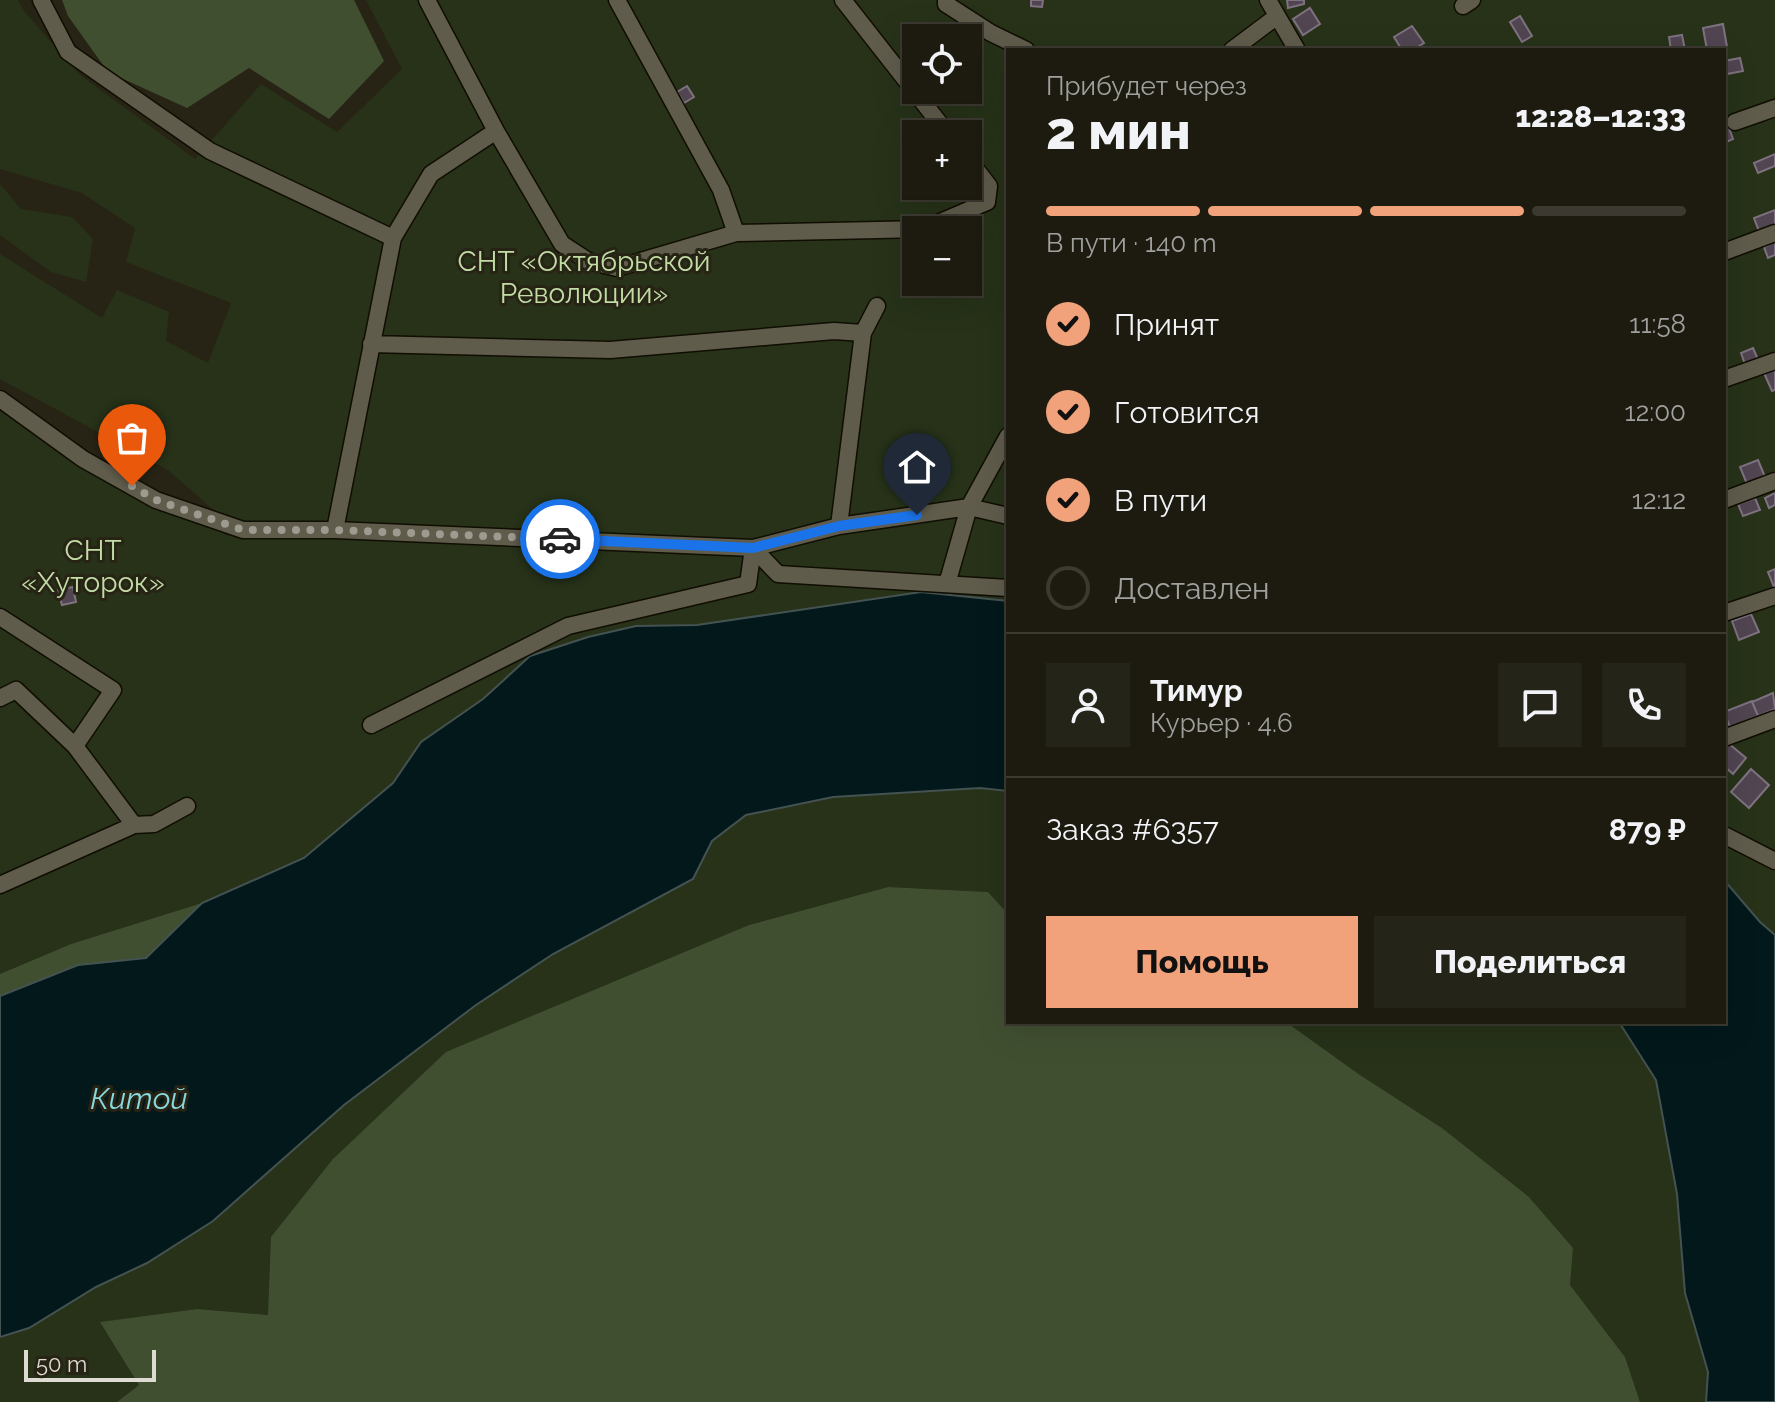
<!DOCTYPE html>
<html lang="ru">
<meta charset="utf-8">
<style>
body{margin:0;font-family:Raleway,sans-serif;background:#252419;color:#f1f3f6;height:100vh;display:flex;flex-direction:column;font-size:30px;white-space:nowrap}
*{box-sizing:border-box;margin:0}
p{font-size:26px;color:#a0a19f}
.icon{flex:none;width:44px;height:44px;fill:none;stroke:currentColor;stroke-width:2;stroke-linecap:round;stroke-linejoin:round}
.map{position:relative;flex:1;overflow:hidden}
.sheet{position:absolute;left:1006px;top:48px;width:720px;height:976px;display:flex;flex-direction:column;background:#1d1b10;border-radius:0px;box-shadow:0 8px 32px #0002,0 0 0 2px #3b3930}
.sheet>*{flex:none}
.controls{position:absolute;left:902px;top:24px;display:grid;gap:16px}
.controls a{display:grid;place-items:center;width:80px;height:80px;border-radius:0px;background:#1d1b10;box-shadow:0 8px 32px #0002,0 0 0 2px #3b3930;font-size:40px}
.scale{position:absolute;left:24px;bottom:20px;width:132px;box-sizing:border-box;padding-left:8px;border:4px solid #dddbd2;border-top:0;font-size:22px;line-height:28px;white-space:nowrap;color:#dddbd2;-webkit-text-stroke:6px #272415;paint-order:stroke}
.pin{position:absolute;display:grid;place-items:center;width:68px;height:68px;color:#fff;margin:-82px -34px;border-radius:50% 50% 50% 0;rotate:-45deg;box-shadow:0 0 8px #0007}
.pin .icon{rotate:45deg}
.courier{position:absolute;display:grid;place-items:center;width:80px;height:80px;margin:-40px;border:6px solid #1a73e8;border-radius:50%;background:#fff;color:#222;box-shadow:0 2px 10px #0007}
.summary em{font-style:normal;font-weight:800}
.summary div{display:flex;flex-direction:column-reverse}
.summary{display:flex;align-items:center;justify-content:space-between;height:136px;padding:0 40px}
h1{font-size:52px;font-weight:800;line-height:60px}
.bar{display:grid;grid-template-columns:repeat(4,1fr);gap:12px 8px;align-content:center;height:96px;padding:0 40px}
.bar i{height:10px;border-radius:6px;background:#3b3930}
.bar .current{background:#f1a27b}
.bar p{grid-column:span 4}
.line{display:flex;align-items:center;gap:20px;padding:0 40px;border-top:2px solid #3b3930}
.line div{flex:1}
.round{display:grid;place-items:center;flex:none;width:84px;height:84px;border-radius:0px;background:#252419}
ol{padding:0 40px;list-style:none}
li{display:flex;align-items:center;gap:24px;height:88px}
li p{margin-inline-start:auto}
li .icon{padding:8px;border-radius:50%;background:#f1a27b;color:#111;stroke-width:4}
li:last-child{color:#a0a19f}
li i{width:44px;height:44px;border:4px solid #3b3930;border-radius:50%}
.action{display:flex;gap:16px;margin-top:auto;padding:16px 40px}
.action a{flex:1;height:92px;border-radius:0px;background:#f1a27b;color:#111;font-size:32px;font-weight:800;line-height:92px;text-align:center}
.action a+a{background:#252419;color:#f1f3f6}
.map>svg:first-child{display:block}
.green{fill:#273219;fill-rule:evenodd}
.forest{fill:#414f31}
.water{fill:#02181a;stroke:#445251;stroke-width:2}
.building{fill:#504551;stroke:#7f7280;stroke-width:2}
.lines{fill:none;stroke-linecap:round;stroke-linejoin:round}
.minor-casing{stroke:#100d02;stroke-width:19}
.minor{stroke:#605c4c;stroke-width:16}
.done{stroke:#9d9b90;stroke-width:8;stroke-dasharray:0 14.4}
.route{stroke:#1a73e8;stroke-width:10}
.labels{text-anchor:middle;stroke-width:6;stroke-linejoin:round;paint-order:stroke}
.park-label{font-size:28px;fill:#c1dca5;stroke:#272415}
.water-label{font-size:30px;font-style:italic;fill:#88d9e0;stroke:#272415}
</style>
<div class="map">
<svg width="1775" height="1402" viewBox="0 0 1775 1402">
<rect width="100%" height="100%" fill="#272415"/>
<path class="green" d="M 0,0 L 18,0 L 24,11 L 80,75 L 195,159 L 261,84 L 337,132 L 402,69 L 366,0 L 1775,0 L 1775,935 L 1760,922 L 1724,880 L 1724,50 L 1008,50 L 1008,601 L 921,592 L 697,625 L 636,626 L 588,637 L 530,656 L 483,699 L 421,742 L 393,783 L 304,858 L 202,903 L 71,944 L 0,974 L 0,407 L 228,536 L 233,527 L 168,470 L 0,379 L 0,254 L 102,318 L 117,290 L 169,312 L 166,341 L 208,363 L 231,303 L 126,262 L 135,228 L 82,193 L 0,169 ZM 916,38 L 968,38 L 968,90 L 916,90 ZM 916,134 L 968,134 L 968,186 L 916,186 ZM 916,230 L 968,230 L 968,282 L 916,282 Z
M 0,184 L 21,209 L 72,217 L 93,239 L 86,282 L 51,272 L 0,235 Z
M 980,788 L 1008,791 L 1008,914 L 988,892 L 888,887 L 749,925 L 631,976 L 269,1315 L 197,1309 L 101,1322 L 139,1385 L 117,1402 L 0,1402 L 0,1337 L 30,1328 L 96,1287 L 147,1263 L 213,1221 L 344,1105 L 476,1005 L 553,954 L 693,879 L 712,841 L 746,815 L 833,797 Z
M 1286,1022 L 1619,1022 L 1656,1080 L 1677,1194 L 1685,1293 L 1708,1372 L 1706,1402 L 1640,1402 L 1625,1357 L 1570,1285 L 1573,1248 L 1529,1197 L 1442,1128 L 1360,1075 Z"/>
<path class="forest" d="M 62,0 L 354,0 L 384,61 L 329,119 L 249,68 L 187,108 L 108,72 L 68,16 Z
M 888,887 L 988,892 L 1008,914 L 1008,1022 L 1286,1022 L 1360,1075 L 1442,1128 L 1529,1197 L 1573,1248 L 1570,1285 L 1625,1357 L 1640,1402 L 117,1402 L 139,1385 L 100,1322 L 197,1309 L 268,1315 L 271,1237 L 333,1159 L 446,1052 L 749,925 Z
M 202,903 L 146,958 L 78,966 L 0,996 L 0,974 L 71,944 Z"/>
<path class="water" d="M 921,592 L 1008,601 L 1008,791 L 980,788 L 833,797 L 746,815 L 712,841 L 693,879 L 553,954 L 476,1005 L 344,1105 L 213,1221 L 147,1263 L 96,1287 L 29,1328 L 0,1337 L 0,996 L 78,965 L 146,958 L 202,903 L 304,858 L 393,783 L 421,742 L 483,699 L 530,656 L 588,637 L 636,626 L 697,625 Z
M 1724,880 L 1760,922 L 1775,935 L 1775,1402 L 1706,1402 L 1708,1372 L 1685,1293 L 1677,1194 L 1656,1080 L 1619,1022 L 1724,1022 Z"/>
<path class="building" d="M 1031,0 L 1043,0 L 1042,7 L 1031,6 Z
M 1287,0 L 1304,0 L 1304,4 L 1288,8 Z
M 1310,8 L 1320,24 L 1303,35 L 1293,19 Z
M 1520,16 L 1532,36 L 1522,42 L 1510,22 Z
M 1723,24 L 1727,47 L 1707,50 L 1703,28 Z
M 1412,26 L 1424,43 L 1413,50 L 1402,50 L 1394,37 Z
M 1682,35 L 1685,50 L 1671,50 L 1669,37 Z
M 1740,58 L 1743,71 L 1727,74 L 1724,61 Z
M 687,86 L 694,97 L 684,103 L 677,92 Z
M 1728,125 L 1733,139 L 1724,143 L 1724,126 Z
M 1775,154 L 1775,166 L 1758,173 L 1754,163 Z
M 1775,210 L 1775,229 L 1760,234 L 1754,218 Z
M 1775,242 L 1775,255 L 1768,258 L 1764,247 Z
M 1753,348 L 1759,362 L 1746,367 L 1741,353 Z
M 1775,369 L 1775,390 L 1772,391 L 1764,373 Z
M 1758,460 L 1765,477 L 1747,484 L 1740,467 Z
M 1775,493 L 1775,505 L 1769,508 L 1765,498 Z
M 1755,498 L 1760,510 L 1743,516 L 1738,504 Z
M 1775,569 L 1775,587 L 1774,587 L 1768,572 Z
M 73,587 L 76,602 L 62,605 L 58,590 Z
M 1751,614 L 1759,632 L 1739,640 L 1732,621 Z
M 1773,693 L 1775,709 L 1758,716 L 1752,702 Z
M 1752,701 L 1758,716 L 1730,727 L 1724,712 Z
M 1728,743 L 1746,758 L 1733,774 L 1724,766 L 1724,748 Z
M 1751,769 L 1769,785 L 1749,808 L 1731,792 Z"/>
<g class="lines">
<g class="minor-casing">
<path id="minor" d="M 41,0 L 68,52 L 210,151 L 393,238
M 427,0 L 496,131 L 562,244 L 588,261 L 617,268 L 736,233 L 924,229 L 987,202 L 989,186 L 968,159
M 617,0 L 721,190 L 736,233
M 843,0 L 948,134
M 946,0 L 946,4 L 991,33 L 1026,50
M 1268,0 L 1297,50
M 1463,6 L 1472,0
M 1232,50 L 1276,17
M 1735,122 L 1775,108
M 1724,252 L 1775,233
M 371,344 L 610,350 L 834,331 L 863,333
M 1724,379 L 1775,361
M 0,399 L 83,459 L 156,500 L 243,530 L 335,530 L 753,548 L 839,526 L 969,507 L 1008,516
M 1724,500 L 1775,481
M 839,526 L 863,333 L 877,306
M 335,530 L 393,238 L 431,174 L 496,131
M 753,548 L 778,574 L 1008,588
M 947,584 L 969,507 L 1008,436
M 1724,613 L 1775,596
M 0,617 L 113,690 L 75,746
M 0,698 L 16,690 L 75,746 L 134,825 L 0,885
M 371,725 L 568,626 L 748,584 L 753,548
M 1724,738 L 1775,719
M 134,825 L 154,824 L 187,806
M 1724,835 L 1775,861"/>
</g>
<use href="#minor" class="minor"/>
</g>
<g class="lines">
<path class="done" d="M 132,486 L 156,500 L 243,530 L 335,530 L 560,539"/>
<path class="route" d="M 560,539 L 753,548 L 839,526 L 917,515"/>
</g>
<g class="labels">
<g class="park-label">
<text x="584" y="271">СНТ «Октябрьской<tspan x="584" dy="32">Революции»</tspan></text>
<text x="93" y="560">СНТ<tspan x="93" dy="32">«Хуторок»</tspan></text>
</g>
<g class="water-label">
<text x="139" y="1109">Китой</text>
</g>
</g>
</svg>
<div class="controls">
<a><svg class="icon" aria-label="locate" viewBox="0 0 24 24"><circle cx="12" cy="12" r="6"/><path d="M12 2v4M12 18v4M2 12h4M18 12h4"/></svg></a>
<a>+</a>
<a>−</a>
</div>
<div class="scale">50 m</div>
<div class="pin" style="left:132px;top:486px;background:#ea580c"><svg class="icon" aria-label="bag" viewBox="0 0 24 24"><path d="M5 8h14l-1 12H6zM9 8a3 3 0 0 1 6 0"/></svg></div>
<div class="pin" style="left:917px;top:515px;background:#1f2937"><svg class="icon" aria-label="home" viewBox="0 0 24 24"><path d="M3 11l9-7 9 7M6 9v11h12V9"/></svg></div>
<div class="courier" style="left:560px;top:539px"><svg class="icon" aria-label="car" viewBox="0 0 24 24"><path d="M5 17H2v-5l4-1 3-4h7l3 4 3 1v5h-3M9 17h6M6 11h13"/><circle cx="7" cy="17" r="2"/><circle cx="17" cy="17" r="2"/></svg></div>
<section class="sheet">
<div class="summary"><div><h1>2 мин</h1><p>Прибудет через</p></div><em>12:28–12:33</em></div>
<div class="bar"><i class="current"></i><i class="current"></i><i class="current"></i><i></i><p>В пути · 140 m</p></div>
<ol>
<li><svg class="icon" aria-label="check" viewBox="0 0 24 24"><path d="M5 12l5 5 9-10"/></svg>Принят<p>11:58</p></li>
<li><svg class="icon" aria-label="check" viewBox="0 0 24 24"><path d="M5 12l5 5 9-10"/></svg>Готовится<p>12:00</p></li>
<li><svg class="icon" aria-label="check" viewBox="0 0 24 24"><path d="M5 12l5 5 9-10"/></svg>В пути<p>12:12</p></li>
<li><i></i>Доставлен</li>
</ol>
<div class="line" style="height:144px"><a class="round"><svg class="icon" aria-label="person" viewBox="0 0 24 24"><circle cx="12" cy="8" r="4"/><path d="M4 21q1-7 8-7t8 7"/></svg></a><div><b>Тимур</b><p>Курьер · 4.6</p></div><a class="round"><svg class="icon" aria-label="chat" viewBox="0 0 24 24"><path d="M4 5h16v11H9l-5 4z"/></svg></a><a class="round"><svg class="icon" aria-label="phone" viewBox="0 0 24 24"><path d="M5 4h4l2 5-3 2q2 4 5 5l2-3 5 2v4C11 20 4 13 5 4z"/></svg></a></div>
<div class="line" style="height:104px"><div>Заказ #6357</div><b>879 ₽</b></div>
<div class="action"><a>Помощь</a><a>Поделиться</a></div>
</section>
</div>
